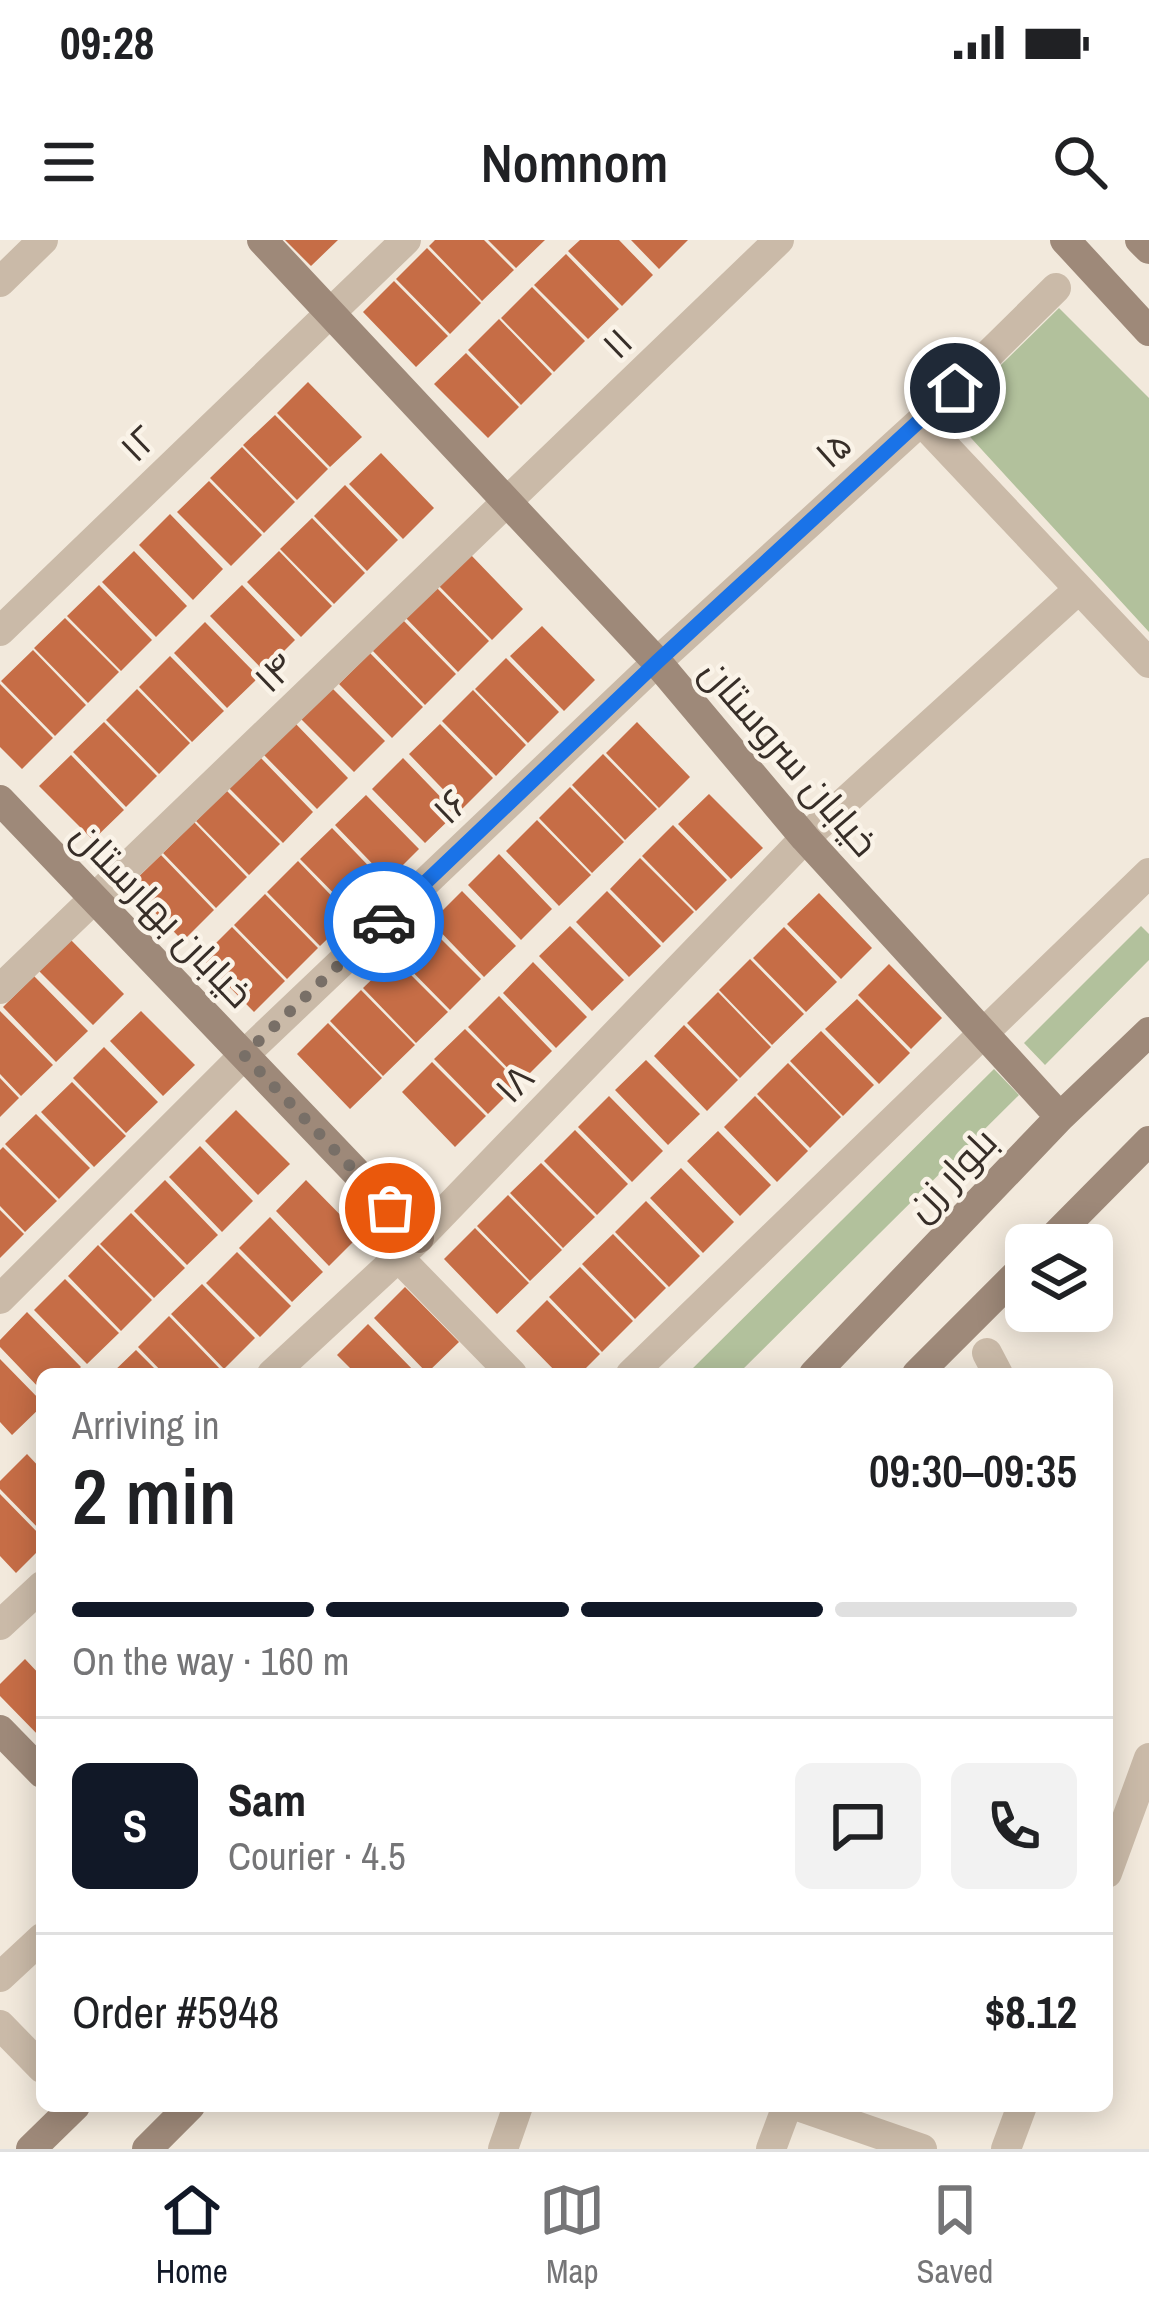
<!DOCTYPE html>
<meta charset="utf-8">
<style>
body{margin:0;font-family:"Archivo Narrow",Cairo,sans-serif;background:#f2f2f2;color:#202124;height:100vh;display:flex;flex-direction:column;font-size:45px;white-space:nowrap}
*{box-sizing:border-box;margin:0}
p{font-size:39px;color:#757577}
.icon{flex:none;width:66px;height:66px;fill:none;stroke:currentColor;stroke-width:2;stroke-linecap:round;stroke-linejoin:round}
.map{position:relative;flex:1;overflow:hidden}
.drawer{position:absolute;left:36px;top:1128px;width:1077px;height:744px;display:flex;flex-direction:column;background:#fff;border-radius:18px;box-shadow:0 6px 30px #0003}
.drawer>*{flex:none}
.buttons{position:absolute;left:1005px;top:984px;display:grid;gap:24px}
.buttons a{display:grid;place-items:center;width:108px;height:108px;border-radius:18px;background:#fff;box-shadow:0 6px 30px #0003;font-size:60px}
.pin{position:absolute;display:grid;place-items:center;width:102px;height:102px;color:#fff;margin:-51px;border:6px solid #fff;border-radius:50%;box-shadow:0 3px 12px #0007}
.courier{position:absolute;display:grid;place-items:center;width:120px;height:120px;margin:-60px;border:9px solid #1a73e8;border-radius:50%;background:#fff;color:#222;box-shadow:0 3px 15px #0007}
.summary em{font-style:normal;font-weight:600}
.summary div{display:flex;flex-direction:column-reverse}
.summary{display:flex;align-items:center;justify-content:space-between;height:204px;padding:0 36px}
h1{font-size:78px;font-weight:600;line-height:90px}
.bar{display:grid;grid-template-columns:repeat(4,1fr);gap:18px 12px;align-content:center;height:144px;padding:0 36px}
.bar i{height:15px;border-radius:9px;background:#e0e0e0}
.bar .on{background:#111827}
.bar p{grid-column:span 4}
.line{display:flex;align-items:center;gap:30px;padding:0 36px;border-top:3px solid #e0e0e0}
.line div{flex:1}
.round{display:grid;place-items:center;flex:none;width:126px;height:126px;border-radius:18px;background:#f2f2f2}
.status{display:flex;justify-content:space-between;align-items:center;height:84px;padding:0 60px;background:#fff;direction:ltr}
.status svg{height:33px;fill:currentColor}
header{display:flex;justify-content:space-between;align-items:center;height:156px;padding:0 36px;background:#fff;font-size:54px;font-weight:600}
.tab-bar{display:flex;justify-content:space-around;align-items:center;height:168px;border-top:3px solid #e0e0e0;background:#fff;font-size:33px;color:#757577}
.tab-bar a{display:grid;justify-items:center;gap:6px}
.tab-bar .on{color:#111827}
.map>svg:first-child{display:block}
.green{fill:#b2c19c}
.building{fill:#c66d46}
.lines{fill:none;stroke-linecap:round;stroke-linejoin:round}
.street{stroke:#cabaa8;stroke-width:30}
.secondary{stroke:#9e8979;stroke-width:30}
.done{stroke:#786f67;stroke-width:12;stroke-dasharray:0 21.6}
.route{stroke:#1a73e8;stroke-width:15}
.labels{text-anchor:middle;stroke-width:9;stroke-linejoin:round;paint-order:stroke}
.street-label{font-size:39px;fill:#372e28;stroke:#faf3e8}
</style>
<div class="status"><b>09:28</b><svg viewBox="0 0 49 12"><path d="M0 12V9h3v3zM5 12V6h3v6zM10 12V3h3v9zM15 12V0h3v12zM26 1h20v11H26zM47 4h2v5h-2z"/></svg></div>
<header><svg class="icon" aria-label="menu" viewBox="0 0 24 24"><path d="M4 6h16M4 12h16M4 18h16"/></svg>Nomnom<svg class="icon" aria-label="search" viewBox="0 0 24 24"><circle cx="10" cy="10" r="6"/><path d="M15 15l6 6"/></svg></header>
<div class="map">
<svg width="1149" height="1909" viewBox="0 0 1149 1909">
<rect width="100%" height="100%" fill="#f2e9dc"/>
<path class="green" d="M 1059,68 L 1149,158 L 1149,392 L 950,175 Z
M 1141,686 L 1149,694 L 1149,720 L 1045,825 L 1024,803 Z
M 994,829 L 1019,855 L 738,1134 L 687,1134 Z"/>
<path class="building" d="M 285,0 L 338,0 L 311,26 Z
M 435,0 L 484,0 L 514,30 L 482,61 L 429,6 Z
M 488,0 L 545,0 L 516,28 Z
M 580,0 L 619,0 L 653,35 L 622,66 L 568,11 Z
M 631,0 L 688,0 L 659,29 Z
M 427,8 L 481,63 L 450,94 L 396,39 Z
M 566,14 L 619,69 L 588,99 L 534,45 Z
M 394,41 L 448,96 L 416,127 L 363,72 Z
M 532,47 L 585,101 L 554,132 L 501,78 Z
M 499,79 L 552,134 L 521,165 L 468,110 Z
M 466,113 L 519,167 L 488,198 L 434,144 Z
M 308,142 L 362,197 L 330,227 L 277,173 Z
M 275,175 L 328,229 L 297,260 L 243,205 Z
M 242,207 L 295,262 L 264,293 L 210,238 Z
M 381,213 L 434,268 L 403,299 L 349,244 Z
M 209,241 L 262,295 L 231,326 L 177,272 Z
M 345,245 L 398,300 L 367,331 L 314,276 Z
M 170,274 L 223,329 L 193,360 L 139,305 Z
M 312,278 L 365,333 L 334,364 L 280,309 Z
M 134,311 L 187,366 L 156,397 L 102,342 Z
M 279,311 L 332,366 L 301,397 L 247,342 Z
M 470,314 L 523,369 L 492,400 L 438,345 Z
M 99,345 L 152,400 L 121,431 L 67,376 Z
M 242,345 L 295,400 L 264,431 L 210,376 Z
M 436,347 L 489,401 L 458,432 L 405,377 Z
M 65,378 L 119,432 L 88,463 L 34,408 Z
M 403,380 L 456,434 L 425,465 L 372,410 Z
M 205,382 L 259,437 L 227,468 L 174,413 Z
M 542,386 L 595,440 L 564,471 L 510,416 Z
M 33,410 L 86,465 L 55,496 L 1,441 Z
M 370,413 L 423,467 L 392,498 L 339,444 Z
M 170,416 L 224,471 L 192,502 L 139,447 Z
M 506,418 L 559,472 L 528,503 L 475,449 Z
M 0,444 L 53,498 L 22,529 L 0,507 Z
M 331,447 L 385,501 L 354,532 L 300,478 Z
M 137,449 L 190,503 L 159,534 L 106,480 Z
M 473,450 L 526,505 L 496,536 L 442,481 Z
M 104,482 L 157,536 L 126,567 L 73,512 Z
M 637,482 L 690,537 L 659,568 L 606,513 Z
M 295,483 L 348,538 L 317,569 L 263,514 Z
M 440,484 L 493,538 L 462,569 L 409,514 Z
M 603,514 L 657,569 L 625,600 L 572,545 Z
M 71,515 L 124,570 L 93,600 L 39,546 Z
M 260,517 L 313,572 L 283,603 L 229,548 Z
M 403,518 L 456,573 L 425,603 L 372,549 Z
M 570,547 L 624,602 L 592,633 L 539,578 Z
M 226,550 L 280,604 L 249,635 L 196,581 Z
M 709,554 L 763,608 L 731,639 L 678,584 Z
M 366,555 L 419,609 L 388,640 L 335,585 Z
M 537,580 L 591,635 L 559,666 L 506,611 Z
M 194,582 L 247,637 L 216,668 L 163,613 Z
M 673,585 L 727,640 L 696,671 L 642,616 Z
M 332,588 L 385,643 L 354,674 L 300,619 Z
M 499,614 L 552,669 L 521,700 L 468,645 Z
M 161,615 L 214,670 L 183,701 L 129,646 Z
M 640,618 L 694,672 L 663,703 L 610,649 Z
M 298,621 L 351,676 L 320,706 L 267,652 Z
M 462,651 L 516,706 L 484,737 L 431,682 Z
M 607,651 L 661,706 L 629,737 L 576,682 Z
M 819,653 L 872,708 L 841,739 L 787,684 Z
M 265,654 L 318,708 L 287,739 L 234,685 Z
M 427,685 L 481,739 L 450,770 L 397,716 Z
M 570,686 L 624,740 L 592,771 L 539,716 Z
M 232,687 L 285,741 L 254,772 L 201,718 Z
M 784,687 L 837,742 L 806,772 L 753,718 Z
M 71,700 L 124,754 L 93,785 L 39,731 Z
M 394,718 L 448,772 L 416,803 L 363,748 Z
M 750,719 L 804,774 L 772,805 L 719,750 Z
M 533,722 L 587,777 L 556,808 L 503,753 Z
M 889,724 L 942,778 L 911,809 L 858,755 Z
M 34,736 L 88,791 L 56,822 L 3,767 Z
M 361,750 L 415,805 L 383,836 L 330,781 Z
M 718,752 L 771,807 L 740,838 L 687,783 Z
M 499,756 L 552,811 L 521,842 L 468,787 Z
M 857,759 L 910,813 L 879,844 L 825,789 Z
M 0,771 L 53,825 L 21,856 L 0,834 Z
M 141,771 L 195,825 L 163,856 L 110,801 Z
M 328,783 L 382,838 L 350,869 L 297,814 Z
M 684,785 L 738,840 L 707,871 L 654,816 Z
M 465,789 L 519,843 L 488,874 L 434,819 Z
M 821,791 L 874,845 L 843,876 L 790,821 Z
M 104,807 L 158,862 L 126,893 L 73,838 Z
M 646,820 L 700,874 L 668,905 L 615,850 Z
M 432,822 L 486,876 L 455,907 L 402,852 Z
M 788,823 L 841,877 L 810,908 L 757,854 Z
M 0,838 L 19,858 L 0,877 Z
M 72,842 L 126,896 L 94,927 L 41,872 Z
M 609,856 L 663,911 L 632,942 L 578,887 Z
M 755,856 L 808,911 L 777,942 L 724,887 Z
M 236,870 L 290,924 L 258,955 L 205,901 Z
M 36,874 L 90,928 L 59,959 L 5,904 Z
M 575,890 L 628,944 L 597,975 L 544,921 Z
M 718,891 L 771,945 L 740,976 L 687,921 Z
M 200,906 L 253,961 L 222,992 L 169,937 Z
M 3,907 L 57,961 L 25,992 L 0,966 L 0,910 Z
M 541,923 L 595,977 L 563,1008 L 510,953 Z
M 681,928 L 734,982 L 703,1013 L 650,958 Z
M 165,940 L 218,995 L 187,1025 L 134,971 Z
M 306,940 L 360,995 L 329,1026 L 276,971 Z
M 508,955 L 562,1010 L 530,1041 L 477,986 Z
M 646,961 L 700,1016 L 669,1047 L 615,992 Z
M 0,970 L 24,994 L 0,1018 Z
M 131,973 L 185,1028 L 154,1058 L 100,1004 Z
M 270,977 L 323,1032 L 292,1062 L 239,1008 Z
M 475,988 L 529,1043 L 497,1074 L 444,1019 Z
M 613,994 L 666,1048 L 635,1079 L 582,1024 Z
M 98,1005 L 152,1060 L 121,1091 L 68,1036 Z
M 237,1012 L 291,1066 L 260,1097 L 206,1043 Z
M 580,1027 L 633,1081 L 602,1112 L 549,1057 Z
M 65,1039 L 119,1093 L 87,1124 L 34,1070 Z
M 202,1044 L 255,1098 L 224,1129 L 171,1074 Z
M 405,1047 L 459,1102 L 427,1133 L 374,1078 Z
M 547,1060 L 600,1114 L 580,1134 L 558,1134 L 516,1091 Z
M 27,1072 L 81,1127 L 74,1134 L 42,1134 L 42,1151 L 0,1107 L 0,1100 Z
M 169,1076 L 222,1131 L 219,1134 L 164,1134 L 138,1107 Z
M 368,1084 L 417,1134 L 356,1134 L 337,1115 Z
M 136,1110 L 160,1134 L 111,1134 Z
M 0,1119 L 42,1162 L 42,1166 L 12,1195 L 0,1182 Z
M 27,1214 L 42,1230 L 42,1292 L 0,1249 L 0,1241 Z
M 0,1254 L 42,1297 L 42,1307 L 16,1333 L 0,1316 Z
M 25,1419 L 42,1437 L 42,1499 L 0,1456 L 0,1444 Z"/>
<g class="lines">
<path class="street" d="M 0,42 L 43,0
M 921,181 L 1149,423
M 0,391 L 406,0
M 0,749 L 779,0
M 398,1017 L 512,1134
M 0,1059 L 244,815 L 657,422 L 921,181 L 1056,48
M 987,1113 L 998,1134
M 272,1134 L 419,998 L 805,598 L 1079,349
M 631,1134 L 1149,633
M 0,1385 L 42,1346
M 1107,1633 L 1149,1518
M 0,1737 L 42,1698
M 0,1785 L 42,1828
M 798,1866 L 922,1909
M 503,1909 L 518,1866
M 771,1909 L 787,1866
M 1006,1909 L 1022,1866"/>
<path class="secondary" d="M 262,0 L 657,422 L 805,598 L 1060,877
M 1065,0 L 1149,91
M 1140,0 L 1149,9
M 0,560 L 419,998
M 1046,1005 L 1149,901
M 814,1134 L 1060,877 L 1149,792
M 917,1134 L 1026,1025
M 0,1490 L 42,1533
M 31,1909 L 75,1866
M 147,1909 L 190,1866"/>
</g>
<g class="lines">
<path class="done" d="M 384,682 L 244,815 L 390,968"/>
<path class="route" d="M 384,682 L 657,422 L 955,148"/>
</g>
<g class="labels">
<g class="street-label">
<text transform="translate(617 103) rotate(-44)" y="14">۱۱</text>
<text transform="translate(138 203) rotate(-44)" y="14">۱۲</text>
<text transform="translate(833 209) rotate(-42)" y="14">۱۵</text>
<text transform="translate(274 432) rotate(-44)" y="14">۱۴</text>
<text transform="translate(790 517) rotate(49)" y="14">خیابان سروستان</text>
<text transform="translate(450 566) rotate(-44)" y="14">۱۶</text>
<text transform="translate(163 674) rotate(46)" y="14">خیابان بهارستان</text>
<text transform="translate(514 843) rotate(-46)" y="14">۱۸</text>
<text transform="translate(951 934) rotate(-46)" y="14">بلوار زن</text>
</g>
</g>
</svg>
<div class="buttons">
<a><svg class="icon" aria-label="layers" viewBox="0 0 24 24"><path d="M12 4l9 5-9 5-9-5zM3 14l9 5 9-5"/></svg></a>
</div>
<div class="pin" style="left:390px;top:968px;background:#ea580c"><svg class="icon" aria-label="bag" viewBox="0 0 24 24"><path d="M5 8h14l-1 12H6zM9 8a3 3 0 0 1 6 0"/></svg></div>
<div class="pin" style="left:955px;top:148px;background:#1f2937"><svg class="icon" aria-label="home" viewBox="0 0 24 24"><path d="M3 11l9-7 9 7M6 9v11h12V9"/></svg></div>
<div class="courier" style="left:384px;top:682px"><svg class="icon" aria-label="car" viewBox="0 0 24 24"><path d="M5 17H2v-5l4-1 3-4h7l3 4 3 1v5h-3M9 17h6M6 11h13"/><circle cx="7" cy="17" r="2"/><circle cx="17" cy="17" r="2"/></svg></div>
<section class="drawer">
<div class="summary"><div><h1>2 min</h1><p>Arriving in</p></div><em>09:30–09:35</em></div>
<div class="bar"><i class="on"></i><i class="on"></i><i class="on"></i><i></i><p>On the way · 160 m</p></div>
<div class="line" style="height:216px"><b class="round" style="background:#111827;color:#fff">S</b><div><b>Sam</b><p>Courier · 4.5</p></div><a class="round"><svg class="icon" aria-label="chat" viewBox="0 0 24 24"><path d="M4 5h16v11H9l-5 4z"/></svg></a><a class="round"><svg class="icon" aria-label="phone" viewBox="0 0 24 24"><path d="M5 4h4l2 5-3 2q2 4 5 5l2-3 5 2v4C11 20 4 13 5 4z"/></svg></a></div>
<div class="line" style="height:156px"><div>Order #5948</div><b>$8.12</b></div>
</section>
</div>
<nav class="tab-bar">
<a class="on"><svg class="icon" aria-label="home" viewBox="0 0 24 24"><path d="M3 11l9-7 9 7M6 9v11h12V9"/></svg>Home</a>
<a><svg class="icon" aria-label="map" viewBox="0 0 24 24"><path d="M3 6l6-2 6 2 6-2v14l-6 2-6-2-6 2zM9 4v14M15 6v14"/></svg>Map</a>
<a><svg class="icon" aria-label="saved" viewBox="0 0 24 24"><path d="M7 4h10v16l-5-4-5 4z"/></svg>Saved</a>
</nav>
